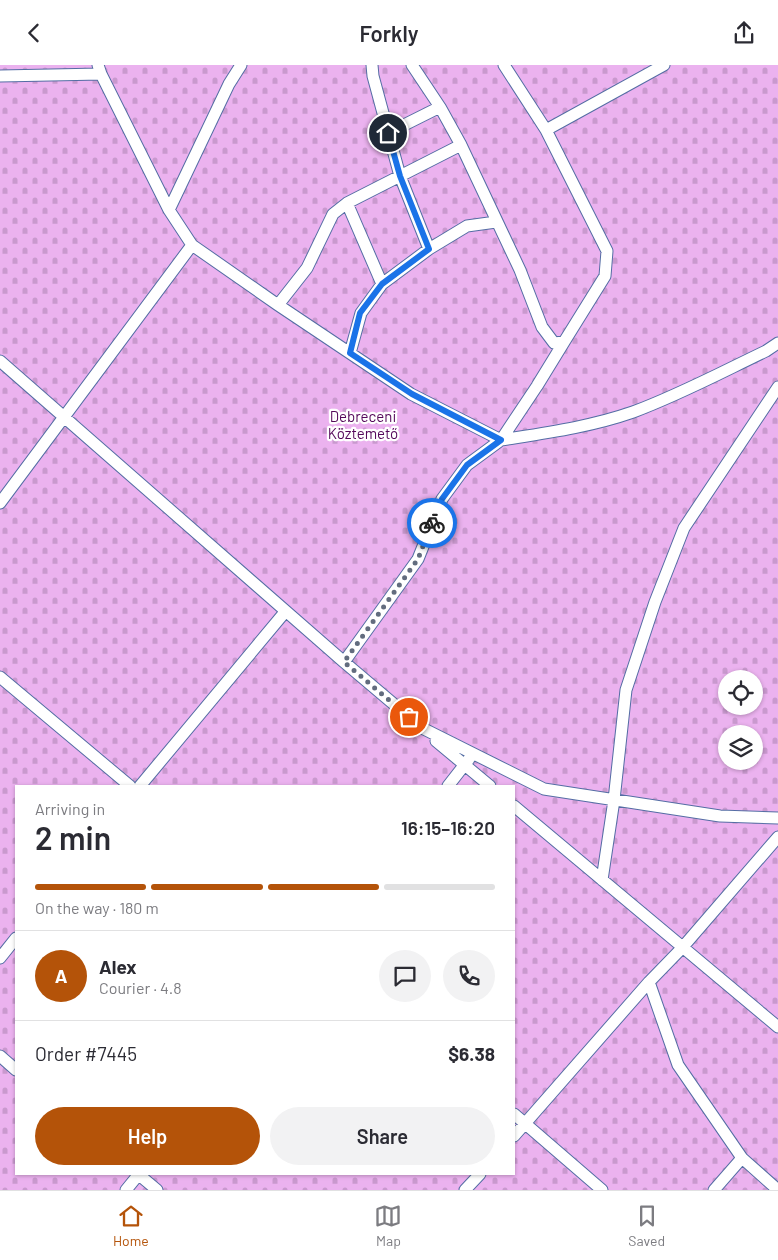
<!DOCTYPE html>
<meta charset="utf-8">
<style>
body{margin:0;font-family:Barlow,sans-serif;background:#f2f2f3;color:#2b2b33;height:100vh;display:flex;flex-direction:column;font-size:19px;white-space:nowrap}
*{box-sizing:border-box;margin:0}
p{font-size:16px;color:#7c7c81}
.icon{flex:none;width:28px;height:28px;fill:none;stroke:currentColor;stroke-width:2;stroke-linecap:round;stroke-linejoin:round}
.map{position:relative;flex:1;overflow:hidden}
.side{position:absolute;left:15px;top:720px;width:500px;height:390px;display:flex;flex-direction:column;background:#fff;border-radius:0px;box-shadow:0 1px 4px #0004}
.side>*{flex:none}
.controls{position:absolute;left:718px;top:605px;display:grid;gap:10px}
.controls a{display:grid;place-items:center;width:45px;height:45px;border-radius:50%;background:#fff;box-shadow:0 1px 4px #0004;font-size:25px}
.pin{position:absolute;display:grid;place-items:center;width:42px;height:42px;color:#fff;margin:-21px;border:2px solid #fff;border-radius:50%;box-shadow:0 1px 5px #0007}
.courier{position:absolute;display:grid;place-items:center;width:50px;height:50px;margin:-25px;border:4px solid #1a73e8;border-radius:50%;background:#fff;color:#222;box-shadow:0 1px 6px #0007}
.head em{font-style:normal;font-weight:600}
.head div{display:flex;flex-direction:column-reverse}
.head{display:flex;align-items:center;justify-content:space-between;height:85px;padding:0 20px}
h1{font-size:32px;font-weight:600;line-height:38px}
.bar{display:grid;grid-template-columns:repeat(4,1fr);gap:8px 5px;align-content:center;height:60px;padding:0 20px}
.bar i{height:6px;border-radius:4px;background:#e1e1e2}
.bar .selected{background:#b45309}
.bar p{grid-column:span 4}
.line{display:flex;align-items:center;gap:12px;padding:0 20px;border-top:1px solid #e1e1e2}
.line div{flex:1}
.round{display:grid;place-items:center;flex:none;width:52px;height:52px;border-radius:26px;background:#f2f2f3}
.cta{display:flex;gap:10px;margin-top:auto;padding:10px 20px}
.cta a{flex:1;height:58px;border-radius:30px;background:#b45309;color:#fff;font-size:20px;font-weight:600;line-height:58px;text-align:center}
.cta a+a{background:#f2f2f3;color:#2b2b33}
header{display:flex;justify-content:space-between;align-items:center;height:65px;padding:0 20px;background:#fff;font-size:22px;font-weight:600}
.tab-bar{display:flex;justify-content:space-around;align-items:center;height:70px;border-top:1px solid #e1e1e2;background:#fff;font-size:14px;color:#7c7c81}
.tab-bar a{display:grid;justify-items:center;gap:2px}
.tab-bar .selected{color:#b45309}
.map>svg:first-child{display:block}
.cemetery{fill:url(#cemetery-stones);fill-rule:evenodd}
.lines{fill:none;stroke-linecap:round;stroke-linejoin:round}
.service-casing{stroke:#546da4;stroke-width:13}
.service{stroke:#fff;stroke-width:11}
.done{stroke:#626c7e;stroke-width:5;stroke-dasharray:0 9}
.route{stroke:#1a73e8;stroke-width:6}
.labels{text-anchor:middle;stroke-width:4.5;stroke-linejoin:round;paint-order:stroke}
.park-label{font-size:15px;fill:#54085a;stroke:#fff}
</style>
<header><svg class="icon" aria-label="back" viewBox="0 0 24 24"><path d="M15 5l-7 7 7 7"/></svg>Forkly<svg class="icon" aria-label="share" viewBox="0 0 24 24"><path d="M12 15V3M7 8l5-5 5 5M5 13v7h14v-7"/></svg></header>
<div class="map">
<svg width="778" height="1125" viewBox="0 0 778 1125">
<defs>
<pattern id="cemetery-stones" width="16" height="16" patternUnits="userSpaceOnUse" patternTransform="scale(1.25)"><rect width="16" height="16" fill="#ebb2ef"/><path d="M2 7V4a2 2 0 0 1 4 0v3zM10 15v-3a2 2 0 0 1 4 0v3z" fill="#c999ce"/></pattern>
</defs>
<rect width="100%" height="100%" fill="#e5ebf8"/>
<path class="cemetery" d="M 0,0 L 778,0 L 778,1125 L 0,1125 ZM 726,614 L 754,614 L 754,641 L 726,641 ZM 726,669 L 754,669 L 754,696 L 726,696 ZM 16,721 L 514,721 L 514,1109 L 16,1109 Z"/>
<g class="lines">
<g class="service-casing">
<path id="service" d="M 372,0 L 373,11 L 400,111 L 429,184
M 412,0 L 440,42 L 461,80 L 520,205 L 542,262 L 554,278 L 564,277 L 605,211 L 607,186 L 546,65 L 504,0
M 0,11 L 101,9
M 546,65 L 664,0
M 388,68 L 440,42
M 347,138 L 382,219
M 169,145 L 229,19 L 241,0
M 278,240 L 307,203 L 333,149 L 347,138 L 461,80
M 350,288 L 361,248 L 382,219 L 429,184 L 467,161 L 496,157
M 0,296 L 344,597 L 418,494 L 442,434 L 467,400 L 501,375 L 411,329 L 278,240 L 192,180 L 169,145 L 101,9 L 98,0
M 501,375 C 545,368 590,362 633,347 C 679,330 722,307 766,286 L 778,278
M 501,375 L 537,321 L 564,277
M 0,438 L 192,180
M 344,597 L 422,663 L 544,724 L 720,751 L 778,753
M 0,612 L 130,721
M 436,676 L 490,721
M 140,721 L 285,547
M 448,721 L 469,694
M 514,741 L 778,962
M 602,815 L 614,735 L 626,625 L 655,537 L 684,463 L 778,322
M 0,893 L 16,873
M 649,917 L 678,1000 L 742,1093 L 778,1125
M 0,991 L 16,1005
M 514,1049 L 602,1125
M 514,1071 L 649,917 L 682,883 L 778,772
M 138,1109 L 157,1125
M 126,1125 L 139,1109
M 465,1125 L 480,1109
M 714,1125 L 742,1093"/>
</g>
<use href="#service" class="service"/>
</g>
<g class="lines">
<path class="done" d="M 409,652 L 344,597 L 418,494 L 432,458"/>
<path class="route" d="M 388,68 L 400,111 L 429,184 L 382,219 L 360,248 L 350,288 L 412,329 L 501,375 L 467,400 L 442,434 L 432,458"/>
</g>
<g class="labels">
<g class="park-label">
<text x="363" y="357">Debreceni<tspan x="363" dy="17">Köztemető</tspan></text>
</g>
</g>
</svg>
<div class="controls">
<a><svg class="icon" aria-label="locate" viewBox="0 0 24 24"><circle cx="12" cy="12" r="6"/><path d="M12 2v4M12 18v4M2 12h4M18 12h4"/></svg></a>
<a><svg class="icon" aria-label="layers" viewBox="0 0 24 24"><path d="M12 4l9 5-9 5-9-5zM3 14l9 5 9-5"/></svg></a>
</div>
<div class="pin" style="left:409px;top:652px;background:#ea580c"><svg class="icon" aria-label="bag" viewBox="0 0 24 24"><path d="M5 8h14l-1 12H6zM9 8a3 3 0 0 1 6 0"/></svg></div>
<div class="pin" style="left:388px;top:68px;background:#1f2937"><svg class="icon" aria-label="home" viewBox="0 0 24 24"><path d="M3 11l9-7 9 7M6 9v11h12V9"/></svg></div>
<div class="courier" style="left:432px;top:458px"><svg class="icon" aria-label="bike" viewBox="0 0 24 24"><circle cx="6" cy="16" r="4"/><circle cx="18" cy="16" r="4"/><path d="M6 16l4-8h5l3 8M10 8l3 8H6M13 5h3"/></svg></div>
<section class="side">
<div class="head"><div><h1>2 min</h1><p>Arriving in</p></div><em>16:15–16:20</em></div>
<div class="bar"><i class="selected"></i><i class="selected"></i><i class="selected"></i><i></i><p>On the way · 180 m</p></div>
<div class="line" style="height:90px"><b class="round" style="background:#b45309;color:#fff">A</b><div><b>Alex</b><p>Courier · 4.8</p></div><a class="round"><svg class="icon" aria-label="chat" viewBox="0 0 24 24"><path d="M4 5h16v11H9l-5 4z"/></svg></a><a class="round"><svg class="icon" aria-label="phone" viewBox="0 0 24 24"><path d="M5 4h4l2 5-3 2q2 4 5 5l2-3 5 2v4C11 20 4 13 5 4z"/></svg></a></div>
<div class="line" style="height:65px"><div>Order #7445</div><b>$6.38</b></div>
<div class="cta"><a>Help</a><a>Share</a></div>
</section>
</div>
<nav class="tab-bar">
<a class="selected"><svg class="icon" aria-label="home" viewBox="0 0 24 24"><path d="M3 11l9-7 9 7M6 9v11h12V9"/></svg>Home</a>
<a><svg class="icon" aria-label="map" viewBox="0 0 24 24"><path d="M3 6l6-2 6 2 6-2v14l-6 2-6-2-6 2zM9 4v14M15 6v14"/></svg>Map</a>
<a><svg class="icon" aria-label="saved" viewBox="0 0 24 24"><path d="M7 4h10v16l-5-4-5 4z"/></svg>Saved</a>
</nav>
